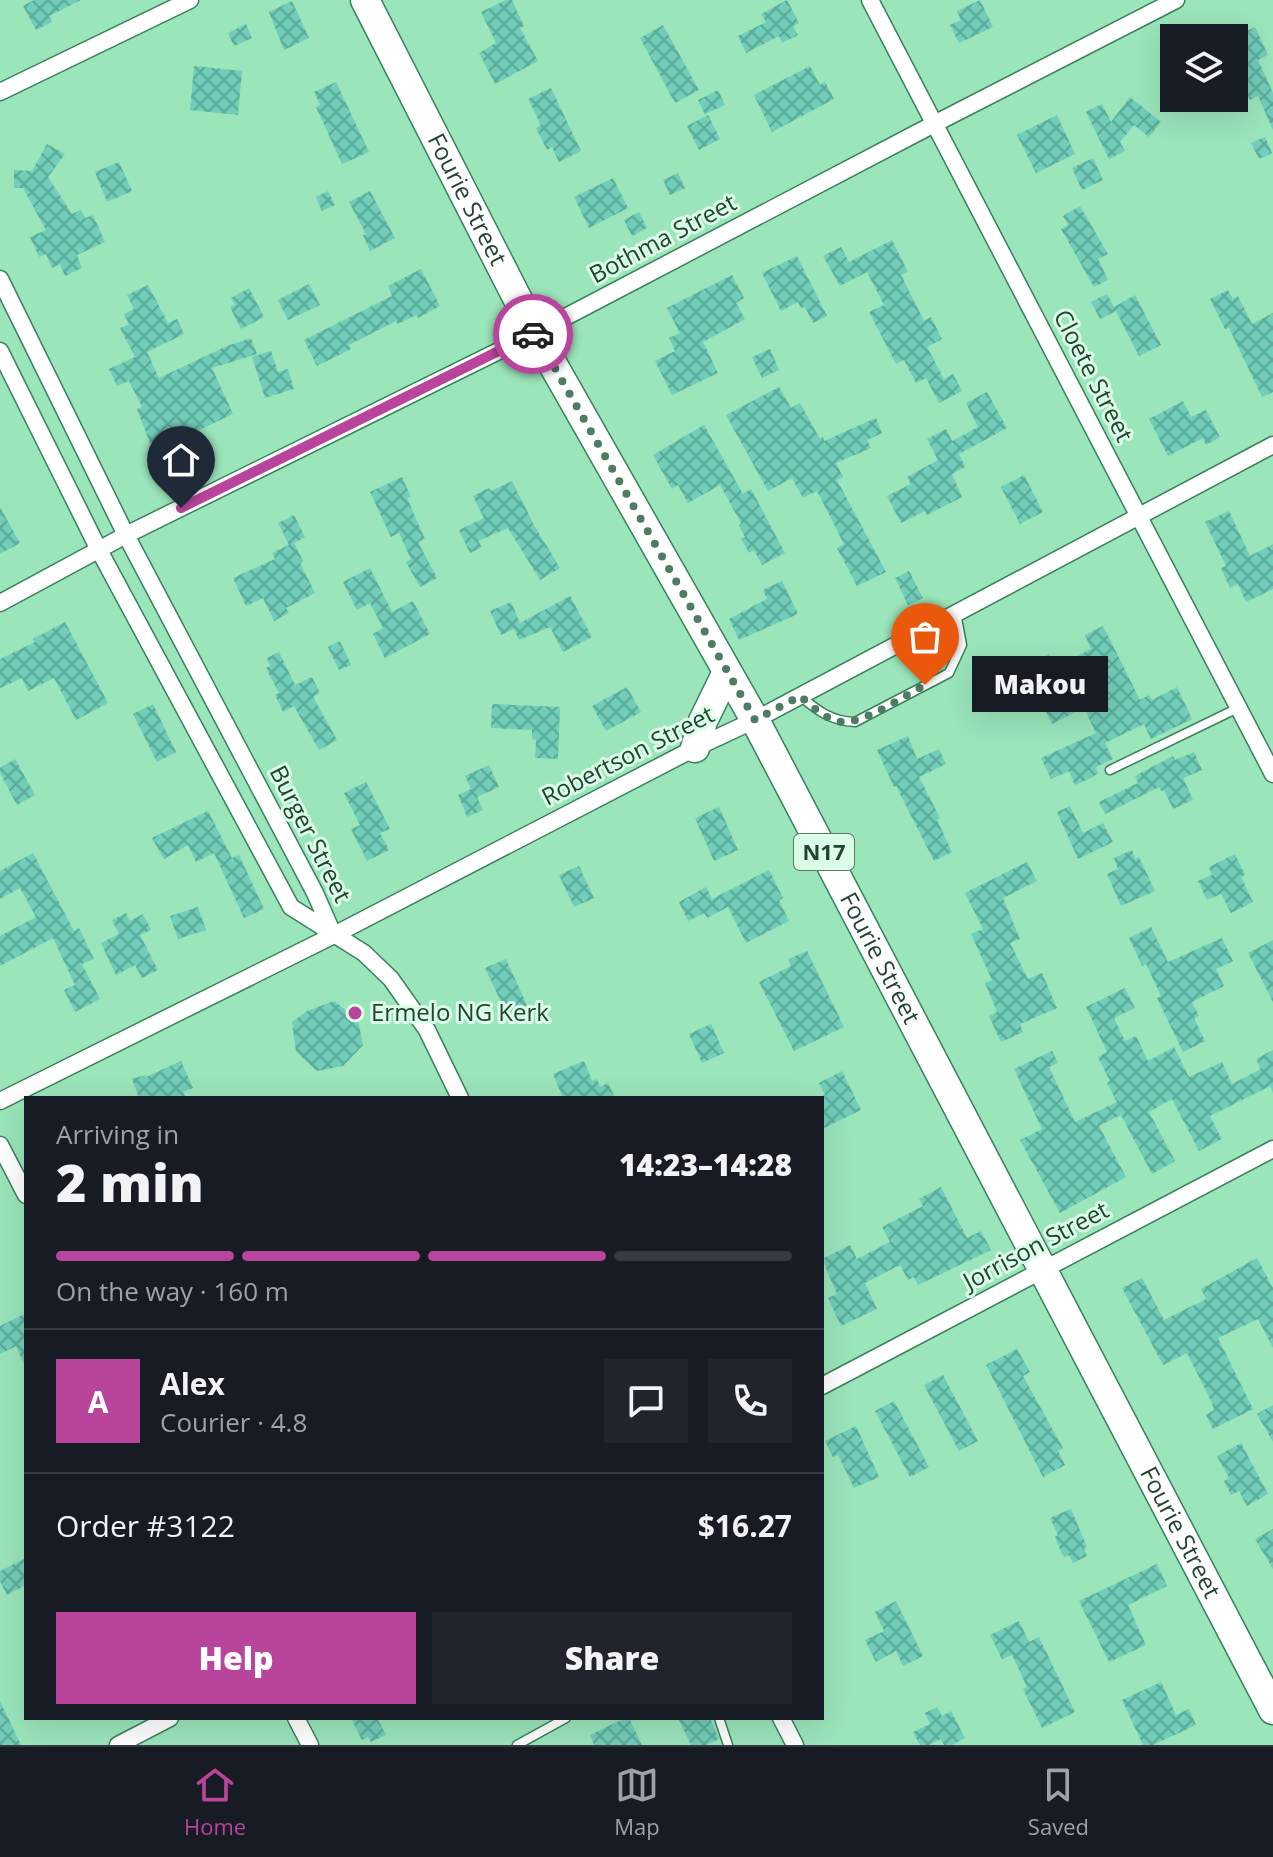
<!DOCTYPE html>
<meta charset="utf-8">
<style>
body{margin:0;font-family:"Open Sans",sans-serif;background:#20242c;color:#f1f3f6;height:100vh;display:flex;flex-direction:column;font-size:30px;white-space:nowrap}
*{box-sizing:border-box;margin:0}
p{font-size:26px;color:#9ea1a6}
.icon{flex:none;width:44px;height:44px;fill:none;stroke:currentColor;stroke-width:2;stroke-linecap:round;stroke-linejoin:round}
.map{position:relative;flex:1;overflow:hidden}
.drawer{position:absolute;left:24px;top:1096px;width:800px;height:624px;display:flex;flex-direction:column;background:#171b24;border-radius:0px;box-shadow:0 8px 32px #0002}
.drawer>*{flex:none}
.fabs{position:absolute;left:1160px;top:24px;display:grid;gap:16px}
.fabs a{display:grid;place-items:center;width:88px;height:88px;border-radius:0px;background:#171b24;box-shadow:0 8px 32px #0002;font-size:40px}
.pin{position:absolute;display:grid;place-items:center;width:68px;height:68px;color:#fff;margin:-82px -34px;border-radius:50% 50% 50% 0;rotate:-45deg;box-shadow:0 0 8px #0007}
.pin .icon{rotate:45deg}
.courier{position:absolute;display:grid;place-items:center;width:80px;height:80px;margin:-40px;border:6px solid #b9449c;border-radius:50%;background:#fff;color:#222;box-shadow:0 2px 10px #0007}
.bubble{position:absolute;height:56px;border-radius:0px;background:#171b24;box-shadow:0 8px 32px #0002;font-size:26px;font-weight:800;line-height:56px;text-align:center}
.overview em{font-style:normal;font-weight:800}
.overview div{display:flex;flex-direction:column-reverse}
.overview{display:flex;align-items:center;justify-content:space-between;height:136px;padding:0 32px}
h1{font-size:52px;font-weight:800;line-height:60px}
.bar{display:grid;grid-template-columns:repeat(4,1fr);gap:12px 8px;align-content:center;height:96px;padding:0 32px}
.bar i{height:10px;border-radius:6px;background:#363941}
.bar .on{background:#b9449c}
.bar p{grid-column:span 4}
.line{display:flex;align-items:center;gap:20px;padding:0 32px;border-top:2px solid #363941}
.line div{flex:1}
.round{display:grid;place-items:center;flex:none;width:84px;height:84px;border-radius:0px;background:#20242c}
.button{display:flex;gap:16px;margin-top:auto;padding:16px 32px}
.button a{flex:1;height:92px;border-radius:0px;background:#b9449c;color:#fff;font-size:32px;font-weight:800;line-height:92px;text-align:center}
.button a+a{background:#20242c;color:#f1f3f6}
.tab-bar{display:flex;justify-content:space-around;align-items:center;height:112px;border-top:2px solid #363941;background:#171b24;font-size:22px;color:#9ea1a6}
.tab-bar a{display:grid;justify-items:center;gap:4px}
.tab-bar .on{color:#b9449c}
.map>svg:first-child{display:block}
.building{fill:url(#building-cross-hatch)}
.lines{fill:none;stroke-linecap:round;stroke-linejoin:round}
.lane-casing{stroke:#38815b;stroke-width:11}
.street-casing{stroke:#38815b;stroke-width:19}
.highway-casing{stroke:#38815b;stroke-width:31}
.lane{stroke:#fff;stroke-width:8}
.street{stroke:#fff;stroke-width:16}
.highway{stroke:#fff;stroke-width:28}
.done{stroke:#4e7c62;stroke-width:8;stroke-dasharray:0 14.4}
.route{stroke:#b9449c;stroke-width:10}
.poi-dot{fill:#b9449c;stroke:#d9fde7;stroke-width:3}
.labels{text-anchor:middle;stroke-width:6;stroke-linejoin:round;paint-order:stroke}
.shield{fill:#d9fde7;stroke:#5a7b68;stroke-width:2}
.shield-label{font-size:22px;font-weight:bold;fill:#244332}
.street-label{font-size:24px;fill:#244332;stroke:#d9fde7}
.poi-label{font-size:24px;fill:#244332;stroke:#d9fde7;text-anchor:start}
</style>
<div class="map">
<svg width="1273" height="1745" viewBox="0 0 1273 1745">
<defs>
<pattern id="building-cross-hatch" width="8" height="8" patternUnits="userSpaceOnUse" patternTransform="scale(2)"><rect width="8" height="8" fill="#70ceba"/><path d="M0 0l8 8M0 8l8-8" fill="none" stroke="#5ca998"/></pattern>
</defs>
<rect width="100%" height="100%" fill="#9be5bb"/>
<path class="building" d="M 34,0 L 81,0 L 49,16 L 52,22 L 36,30 L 23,6 Z
M 506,0 L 512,0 L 524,26 L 520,28 L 538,61 L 495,84 L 479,53 L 496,43 L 481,12 Z
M 787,0 L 799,23 L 793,26 L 798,35 L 782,43 L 779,36 L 746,53 L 738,36 L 766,22 L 761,14 Z
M 980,0 L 993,27 L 959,43 L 950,25 L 961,20 L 957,11 Z
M 292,1 L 309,38 L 284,50 L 269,12 Z
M 246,24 L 252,38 L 234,46 L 228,33 Z
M 663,25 L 699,90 L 675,103 L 640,38 Z
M 1255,27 L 1268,55 L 1258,60 L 1273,93 L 1273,130 L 1258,96 L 1250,100 L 1246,92 L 1234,98 L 1234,37 Z
M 194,66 L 242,71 L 238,115 L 190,110 Z
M 810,66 L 820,85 L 825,82 L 834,99 L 772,132 L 754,95 Z
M 336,82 L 369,152 L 342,164 L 316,107 L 320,105 L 314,92 Z
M 551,88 L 581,151 L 559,162 L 552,147 L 547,150 L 536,128 L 541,125 L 528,99 Z
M 718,90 L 725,105 L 705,114 L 698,100 Z
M 1130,97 L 1161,122 L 1149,137 L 1134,125 L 1120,142 L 1125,151 L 1109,159 L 1086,112 L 1102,104 L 1111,122 Z
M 708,115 L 720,139 L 699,150 L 687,126 Z
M 1057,115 L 1075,154 L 1036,173 L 1017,135 Z
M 1265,137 L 1272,153 L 1259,159 L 1251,143 Z
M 47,144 L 65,154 L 48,177 L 72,214 L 81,210 L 85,218 L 93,215 L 105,242 L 77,255 L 82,268 L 65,276 L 60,264 L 52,268 L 46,254 L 39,257 L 30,237 L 46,230 L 23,188 L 14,188 L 14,170 L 32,171 Z
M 1093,158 L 1103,180 L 1082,190 L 1072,168 Z
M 119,162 L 132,191 L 107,202 L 95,172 Z
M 678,173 L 685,188 L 670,195 L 663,180 Z
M 613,178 L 628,208 L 589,228 L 574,197 Z
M 328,191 L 335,205 L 322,211 L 316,197 Z
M 370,191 L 395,238 L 370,251 L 363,235 L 366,234 L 349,202 Z
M 1080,206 L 1108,254 L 1098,259 L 1108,280 L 1094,287 L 1061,229 L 1068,225 L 1063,216 Z
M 639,212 L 647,228 L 632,236 L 624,220 Z
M 892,240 L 908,272 L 901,275 L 924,321 L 931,317 L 942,339 L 927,347 L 944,379 L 953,374 L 962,391 L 939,403 L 926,378 L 916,383 L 904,360 L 896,364 L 878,329 L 869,312 L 884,305 L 867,272 L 840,286 L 823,256 L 841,247 L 849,262 Z
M 797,256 L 827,316 L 813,323 L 805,307 L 801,308 L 798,302 L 781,311 L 762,273 Z
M 421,269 L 440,306 L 418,318 L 416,315 L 398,324 L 396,321 L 349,345 L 351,349 L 317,366 L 304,340 L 392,296 L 388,286 Z
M 732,275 L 744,298 L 736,303 L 745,319 L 703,342 L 718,373 L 672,395 L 655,361 L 675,351 L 669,338 L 680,333 L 667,308 Z
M 309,284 L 320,305 L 288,320 L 278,300 Z
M 148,285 L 168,323 L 177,319 L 184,334 L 147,352 L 159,378 L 227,346 L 251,338 L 257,354 L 212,368 L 233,414 L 178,440 L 187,459 L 174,465 L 166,448 L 159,451 L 156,446 L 152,448 L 137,409 L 142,407 L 129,381 L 117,386 L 109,369 L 135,357 L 120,328 L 129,324 L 124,314 L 134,309 L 127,295 Z
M 249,288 L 264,317 L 241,329 L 230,307 L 235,305 L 231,298 Z
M 1228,290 L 1233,299 L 1238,296 L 1252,324 L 1273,313 L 1273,392 L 1262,397 L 1229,328 L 1225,329 L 1210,299 Z
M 1107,294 L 1114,307 L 1135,295 L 1161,345 L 1139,356 L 1116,311 L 1100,319 L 1091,302 Z
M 770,349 L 779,370 L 762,378 L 752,357 Z
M 271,351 L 278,372 L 288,369 L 294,389 L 265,398 L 252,357 Z
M 779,387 L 791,408 L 800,403 L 820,439 L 823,437 L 824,441 L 876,418 L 882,433 L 867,440 L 871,448 L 836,463 L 843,477 L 837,480 L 886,572 L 857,586 L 837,548 L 844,544 L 817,491 L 803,498 L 792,478 L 768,491 L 726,415 Z
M 987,392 L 1007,428 L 959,454 L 965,467 L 952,474 L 962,497 L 927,515 L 925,511 L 901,523 L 887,496 L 911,484 L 907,477 L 938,460 L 927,439 L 946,429 L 952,441 L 978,427 L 966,403 Z
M 1183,401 L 1191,417 L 1206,410 L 1220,437 L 1206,445 L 1203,438 L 1168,456 L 1149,419 Z
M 704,425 L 743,494 L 751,489 L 785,553 L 762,565 L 754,550 L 749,553 L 741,539 L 745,537 L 739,526 L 741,523 L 720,485 L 688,503 L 678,485 L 672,489 L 653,455 Z
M 1024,475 L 1043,512 L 1020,524 L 1001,487 Z
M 402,477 L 411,497 L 407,498 L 425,539 L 418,542 L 437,578 L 420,587 L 406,562 L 411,559 L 399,533 L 391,537 L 370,492 Z
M 512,481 L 534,525 L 560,568 L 540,580 L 508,528 L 478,541 L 482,547 L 470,553 L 459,530 L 484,518 L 473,496 L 489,488 L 491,491 Z
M 0,507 L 20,543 L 0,554 Z
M 1229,511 L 1250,556 L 1273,544 L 1273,589 L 1246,602 L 1238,584 L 1230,588 L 1221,568 L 1226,566 L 1205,522 Z
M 294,515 L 305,537 L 294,543 L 303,561 L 300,563 L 315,593 L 286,608 L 289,613 L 274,621 L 263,598 L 246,606 L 233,578 L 275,559 L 272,553 L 289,545 L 278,523 Z
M 370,568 L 392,612 L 413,601 L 430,634 L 385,658 L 373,634 L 383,628 L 370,603 L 357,610 L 343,582 Z
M 909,571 L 923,598 L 908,605 L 895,578 Z
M 782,581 L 798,614 L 739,640 L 729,619 L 767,599 L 763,590 Z
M 570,596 L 592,637 L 563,652 L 550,627 L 519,640 L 514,629 L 501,635 L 490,611 L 511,602 L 520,623 Z
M 65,622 L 108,703 L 76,720 L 54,678 L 28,691 L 22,678 L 0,688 L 0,659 L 35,642 L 33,639 Z
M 1103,626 L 1140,700 L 1149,695 L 1152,700 L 1177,687 L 1192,719 L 1151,739 L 1144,724 L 1105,743 L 1113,759 L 1096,767 L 1098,773 L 1093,777 L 1075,785 L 1069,771 L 1051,779 L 1041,758 L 1096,733 L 1084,708 L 1052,724 L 1036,692 L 1046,687 L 1034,662 L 1049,654 L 1055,667 L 1091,649 L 1085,635 Z
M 340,641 L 351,665 L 339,670 L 328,647 Z
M 279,652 L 295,685 L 312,677 L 320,693 L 313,697 L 337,740 L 319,750 L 294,706 L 283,712 L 275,695 L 279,693 L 266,668 L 270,666 L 267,658 Z
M 627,687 L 641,712 L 606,731 L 592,706 Z
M 153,704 L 176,752 L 157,762 L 133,714 Z
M 492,704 L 560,707 L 558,759 L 535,758 L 536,740 L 532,739 L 532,730 L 491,728 Z
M 908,736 L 917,759 L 939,749 L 946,764 L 919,777 L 940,818 L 937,820 L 952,852 L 934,861 L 896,786 L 894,787 L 877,750 Z
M 1194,752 L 1202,770 L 1183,778 L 1193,800 L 1173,809 L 1164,790 L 1161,791 L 1159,787 L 1105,814 L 1099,802 L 1138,783 L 1135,776 L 1173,756 L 1175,760 Z
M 15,759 L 35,795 L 17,805 L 0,773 L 0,768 Z
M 489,765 L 499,787 L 477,797 L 483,810 L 467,817 L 458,795 L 471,789 L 465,776 Z
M 366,782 L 390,829 L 380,833 L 389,850 L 367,861 L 351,829 L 360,825 L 344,793 Z
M 1070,806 L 1083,833 L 1103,823 L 1113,842 L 1078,859 L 1057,812 Z
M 719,807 L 738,850 L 714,861 L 695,818 Z
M 208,811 L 232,858 L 239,855 L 264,909 L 244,918 L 214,853 L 196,862 L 188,845 L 164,859 L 152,838 Z
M 1132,850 L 1135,859 L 1139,857 L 1155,891 L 1121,906 L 1107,874 L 1118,869 L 1114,858 Z
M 33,853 L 74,931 L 79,928 L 94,959 L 82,964 L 100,999 L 75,1012 L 64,990 L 75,985 L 53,938 L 0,966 L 0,936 L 36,917 L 20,888 L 0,899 L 0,871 Z
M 1235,854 L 1245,875 L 1241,877 L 1253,902 L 1231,913 L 1221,894 L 1207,900 L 1198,881 L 1212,875 L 1209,867 Z
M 1027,862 L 1037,881 L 1003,898 L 1020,939 L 1010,943 L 1028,979 L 1042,973 L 1057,1008 L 1020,1024 L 1023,1032 L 1001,1042 L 989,1016 L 997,1012 L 985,983 L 992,980 L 971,934 L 983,929 L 965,893 Z
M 579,866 L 594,898 L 574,907 L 559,875 Z
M 769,870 L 783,898 L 779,900 L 789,921 L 746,943 L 728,907 L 707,918 L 704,913 L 688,921 L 679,902 L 706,887 L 712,899 Z
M 198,907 L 206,930 L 178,939 L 170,916 Z
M 126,913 L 130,921 L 143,914 L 151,930 L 140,935 L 158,970 L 142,978 L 135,965 L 116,975 L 101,943 L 119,934 L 112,920 Z
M 1151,927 L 1168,962 L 1222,938 L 1233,961 L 1216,969 L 1224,986 L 1192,1002 L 1199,1016 L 1194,1018 L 1205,1041 L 1183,1052 L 1157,998 L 1161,996 L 1146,964 L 1142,966 L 1129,938 Z
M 1273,940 L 1273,1002 L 1248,953 Z
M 807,951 L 844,1027 L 794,1051 L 759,982 L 791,966 L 788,959 Z
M 506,959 L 531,1014 L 511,1023 L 485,968 Z
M 1125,988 L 1135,1008 L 1114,1018 L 1125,1041 L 1136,1036 L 1148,1061 L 1174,1047 L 1189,1077 L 1222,1062 L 1232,1084 L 1261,1069 L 1256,1059 L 1273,1050 L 1273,1093 L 1270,1086 L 1210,1116 L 1222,1139 L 1199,1151 L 1172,1099 L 1149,1112 L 1175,1161 L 1152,1174 L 1121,1115 L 1099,1126 L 1126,1177 L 1060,1213 L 1020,1140 L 1042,1129 L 1014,1069 L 1052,1051 L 1058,1063 L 1049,1067 L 1075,1122 L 1117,1102 L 1107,1083 L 1110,1081 L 1098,1057 L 1107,1052 L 1086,1007 Z
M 334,1001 L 358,1020 L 363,1045 L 343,1066 L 317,1071 L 296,1052 L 292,1022 L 307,1011 Z
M 711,1024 L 724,1053 L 702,1063 L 689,1034 Z
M 181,1061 L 193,1088 L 183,1092 L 186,1098 L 139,1098 L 132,1079 L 145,1075 L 146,1077 Z
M 584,1061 L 592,1081 L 597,1079 L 600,1087 L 608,1083 L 615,1098 L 563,1098 L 553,1074 Z
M 842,1071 L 861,1110 L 822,1129 L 822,1096 L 825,1095 L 819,1083 Z
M 941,1187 L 967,1238 L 981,1231 L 991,1250 L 918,1285 L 914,1277 L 908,1280 L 900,1265 L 865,1283 L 877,1309 L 841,1326 L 828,1298 L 837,1294 L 822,1259 L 850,1245 L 857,1259 L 890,1242 L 882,1227 L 923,1206 L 919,1199 Z
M 1257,1258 L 1273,1288 L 1273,1348 L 1258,1319 L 1218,1338 L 1253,1409 L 1213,1429 L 1206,1415 L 1214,1410 L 1212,1403 L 1187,1353 L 1163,1365 L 1122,1288 L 1142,1278 L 1164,1320 L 1206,1299 L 1201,1289 Z
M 26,1313 L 26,1369 L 16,1346 L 0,1354 L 0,1326 Z
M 1017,1349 L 1030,1372 L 1023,1376 L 1063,1448 L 1058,1451 L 1065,1465 L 1043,1477 L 986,1365 Z
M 943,1375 L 978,1441 L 959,1451 L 924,1385 Z
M 894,1401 L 929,1467 L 910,1477 L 875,1411 Z
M 1273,1405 L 1273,1442 L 1257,1414 Z
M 856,1426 L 879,1477 L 854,1488 L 838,1455 L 833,1457 L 825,1441 Z
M 1241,1443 L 1268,1494 L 1247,1506 L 1239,1491 L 1231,1495 L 1224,1481 L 1229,1478 L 1217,1456 Z
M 1071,1509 L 1087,1547 L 1084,1548 L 1087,1556 L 1073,1563 L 1069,1555 L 1064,1557 L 1062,1554 L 1055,1537 L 1058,1535 L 1050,1518 Z
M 1273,1529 L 1273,1569 L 1255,1539 Z
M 26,1558 L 26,1585 L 7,1595 L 0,1581 L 0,1571 Z
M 1157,1564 L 1167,1586 L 1128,1605 L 1146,1645 L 1109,1662 L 1079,1601 Z
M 896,1601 L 923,1656 L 903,1666 L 896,1651 L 876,1662 L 865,1640 L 884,1631 L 875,1612 Z
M 1019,1621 L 1029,1642 L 1039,1637 L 1075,1712 L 1042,1728 L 1023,1689 L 1027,1687 L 1012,1655 L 1002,1659 L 990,1635 Z
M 1161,1682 L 1176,1715 L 1189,1709 L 1196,1725 L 1153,1745 L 1143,1745 L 1122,1700 Z
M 0,1701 L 21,1745 L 0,1745 Z
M 937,1707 L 942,1716 L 951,1711 L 965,1738 L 952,1745 L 944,1745 L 941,1739 L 929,1745 L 920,1745 L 913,1732 L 930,1724 L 925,1713 Z
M 351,1718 L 377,1718 L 386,1735 L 371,1742 L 368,1737 L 362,1740 Z
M 625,1718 L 629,1718 L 642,1745 L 594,1745 L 590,1735 Z
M 678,1718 L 710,1718 L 719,1739 L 707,1745 L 691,1745 Z"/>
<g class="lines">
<g class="lane-casing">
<path id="lane" d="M 800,696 C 818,711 831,721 855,722 L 949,673 L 962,645 L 956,613
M 1110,770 L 1238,708
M 719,1718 L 728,1745
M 517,1745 L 566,1718"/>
</g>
<g class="street-casing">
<path id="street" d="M 870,0 L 1273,774
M 0,92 L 190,0
M 0,279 L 126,535 L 315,893 L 333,934
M 0,351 L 99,550 L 291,907 L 364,953 L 391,979 L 427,1030 L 460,1098
M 0,603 L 126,535 L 535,333 L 936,123 L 1176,0
M 0,1101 L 334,935 L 695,748 L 755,720 L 1273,445
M 0,1145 L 26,1195
M 822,1386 L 1273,1149
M 296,1718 L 310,1745
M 781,1718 L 795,1745
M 118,1745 L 170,1718"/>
</g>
<g class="highway-casing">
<g id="highway">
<path id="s1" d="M 365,0 L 535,333 L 755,720 L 1273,1710"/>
<path d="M 695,748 L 703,721 L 727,672"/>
</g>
</g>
<use href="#lane" class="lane"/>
<use href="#street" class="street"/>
<use href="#highway" class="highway"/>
</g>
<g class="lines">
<path class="done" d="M 533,334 L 535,333 L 755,720 L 800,696 C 811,705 822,717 837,721 C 860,727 904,696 925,685"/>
<path class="route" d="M 181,508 L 533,334"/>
</g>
<circle class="poi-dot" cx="355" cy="1013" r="8"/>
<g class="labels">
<rect class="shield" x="794" y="834" width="60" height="36" rx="6"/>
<g class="shield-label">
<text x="824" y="860">N17</text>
</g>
<g class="street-label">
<text dy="8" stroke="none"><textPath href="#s1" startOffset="224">Fourie Street</textPath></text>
<text transform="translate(663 239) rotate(-28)" y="8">Bothma Street</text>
<text transform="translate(1093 376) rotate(63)" y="8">Cloete Street</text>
<text transform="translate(628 756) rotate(-27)" y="8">Robertson Street</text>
<text transform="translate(310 834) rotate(63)" y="8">Burger Street</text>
<text dy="8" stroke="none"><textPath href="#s1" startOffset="1088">Fourie Street</textPath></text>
<text transform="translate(1036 1246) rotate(-28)" y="8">Jorrison Street</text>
<text dy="8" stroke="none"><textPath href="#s1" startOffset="1736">Fourie Street</textPath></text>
</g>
<g class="poi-label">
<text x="371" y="1021">Ermelo NG Kerk</text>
</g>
</g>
</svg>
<div class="fabs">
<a><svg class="icon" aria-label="layers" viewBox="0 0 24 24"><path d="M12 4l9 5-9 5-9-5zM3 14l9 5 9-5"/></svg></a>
</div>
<div class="pin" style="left:925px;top:685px;background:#ea580c"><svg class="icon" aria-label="bag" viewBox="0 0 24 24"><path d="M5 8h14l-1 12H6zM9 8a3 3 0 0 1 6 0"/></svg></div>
<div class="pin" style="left:181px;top:508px;background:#1f2937"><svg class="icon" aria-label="home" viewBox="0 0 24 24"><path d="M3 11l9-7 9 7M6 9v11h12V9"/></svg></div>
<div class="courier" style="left:533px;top:334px"><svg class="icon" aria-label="car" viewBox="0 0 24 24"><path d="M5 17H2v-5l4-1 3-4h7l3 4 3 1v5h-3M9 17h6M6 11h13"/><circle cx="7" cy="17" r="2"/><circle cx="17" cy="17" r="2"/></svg></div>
<div class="bubble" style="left:972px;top:656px;width:136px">Makou</div>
<section class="drawer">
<div class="overview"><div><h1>2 min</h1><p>Arriving in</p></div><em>14:23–14:28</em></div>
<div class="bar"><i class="on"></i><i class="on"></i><i class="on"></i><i></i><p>On the way · 160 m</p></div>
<div class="line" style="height:144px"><b class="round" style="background:#b9449c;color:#fff">A</b><div><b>Alex</b><p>Courier · 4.8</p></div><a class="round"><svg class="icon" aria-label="chat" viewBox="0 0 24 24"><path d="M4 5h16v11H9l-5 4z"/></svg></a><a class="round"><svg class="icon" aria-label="phone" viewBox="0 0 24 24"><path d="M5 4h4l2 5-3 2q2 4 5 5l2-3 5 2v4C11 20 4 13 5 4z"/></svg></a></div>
<div class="line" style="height:104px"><div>Order #3122</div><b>$16.27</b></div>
<div class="button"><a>Help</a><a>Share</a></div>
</section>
</div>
<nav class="tab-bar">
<a class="on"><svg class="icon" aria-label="home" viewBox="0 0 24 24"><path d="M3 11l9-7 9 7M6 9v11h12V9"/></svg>Home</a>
<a><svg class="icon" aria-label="map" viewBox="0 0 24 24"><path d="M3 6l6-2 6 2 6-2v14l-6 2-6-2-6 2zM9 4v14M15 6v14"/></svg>Map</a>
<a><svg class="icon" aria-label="saved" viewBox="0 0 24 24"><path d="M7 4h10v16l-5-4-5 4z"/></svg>Saved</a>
</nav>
